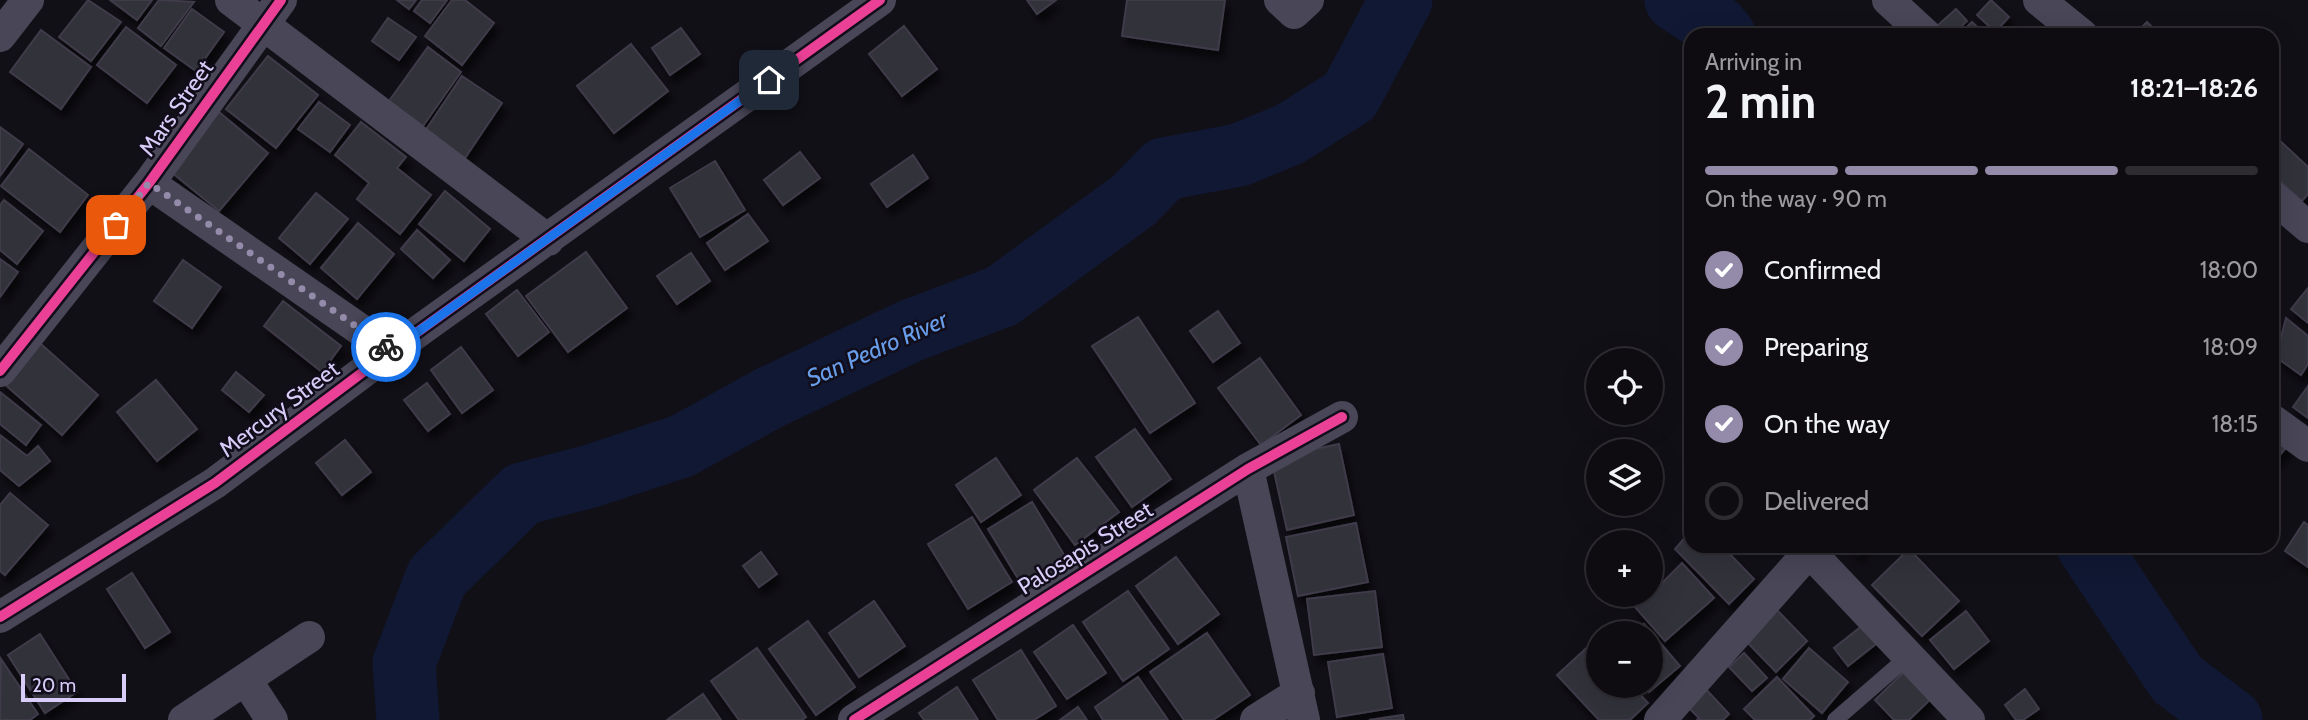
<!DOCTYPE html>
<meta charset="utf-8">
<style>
body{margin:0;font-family:Cabin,sans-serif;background:#17151a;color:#f1f3f6;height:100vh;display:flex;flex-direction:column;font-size:26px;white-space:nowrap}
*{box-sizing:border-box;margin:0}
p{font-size:23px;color:#9b9b9f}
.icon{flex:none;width:38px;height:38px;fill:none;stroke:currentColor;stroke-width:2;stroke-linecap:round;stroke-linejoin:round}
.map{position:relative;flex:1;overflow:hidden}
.side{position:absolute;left:1684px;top:28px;width:595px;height:525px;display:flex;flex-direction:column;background:#0e0c11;border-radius:21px;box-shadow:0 7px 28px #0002,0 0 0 2px #2e2c31}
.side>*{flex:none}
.buttons{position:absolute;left:1586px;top:348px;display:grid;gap:14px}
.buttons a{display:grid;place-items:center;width:77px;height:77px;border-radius:50%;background:#0e0c11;box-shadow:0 7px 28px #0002,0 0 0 2px #2e2c31;font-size:35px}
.scale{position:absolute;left:21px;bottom:18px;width:105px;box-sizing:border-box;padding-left:7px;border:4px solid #d8cdf8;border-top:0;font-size:19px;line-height:24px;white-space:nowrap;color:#d8cdf8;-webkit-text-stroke:5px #110d1a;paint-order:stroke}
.pin{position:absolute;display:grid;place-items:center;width:60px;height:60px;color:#fff;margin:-30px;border-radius:14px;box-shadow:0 4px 10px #0006}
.courier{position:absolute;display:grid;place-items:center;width:70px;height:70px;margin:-35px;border:5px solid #1a73e8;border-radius:50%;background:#fff;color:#222;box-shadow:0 2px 9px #0007}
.head em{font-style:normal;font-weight:800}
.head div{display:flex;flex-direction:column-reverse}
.head{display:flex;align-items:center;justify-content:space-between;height:119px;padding:0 21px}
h1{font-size:46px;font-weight:800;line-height:52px}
.bar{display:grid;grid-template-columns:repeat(4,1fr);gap:10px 7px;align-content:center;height:84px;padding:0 21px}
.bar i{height:9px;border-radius:5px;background:#2e2c31}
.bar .active{background:#938ba9}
.bar p{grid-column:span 4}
ol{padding:0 21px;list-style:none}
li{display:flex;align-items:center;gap:21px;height:77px}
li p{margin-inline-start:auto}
li .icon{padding:7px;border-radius:50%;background:#938ba9;color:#fff;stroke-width:4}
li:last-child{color:#9b9b9f}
li i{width:38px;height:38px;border:4px solid #2e2c31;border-radius:50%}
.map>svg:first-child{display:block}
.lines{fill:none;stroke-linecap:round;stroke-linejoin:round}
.river{stroke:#101833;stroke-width:63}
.building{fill:#32303b;stroke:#403b4a;stroke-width:2;filter:url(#shadow)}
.service{stroke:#484657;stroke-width:16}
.minor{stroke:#484657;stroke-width:32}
.cycleway-casing{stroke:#110d1a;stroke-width:15}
.cycleway{stroke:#ea4096;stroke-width:10}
.done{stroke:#938ba9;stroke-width:7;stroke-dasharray:0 12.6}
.route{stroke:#1a73e8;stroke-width:9}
.labels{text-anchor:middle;stroke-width:5;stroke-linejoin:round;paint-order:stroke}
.street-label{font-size:23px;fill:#d8cdf8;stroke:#110d1a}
.water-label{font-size:24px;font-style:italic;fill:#689dea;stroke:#110d1a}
</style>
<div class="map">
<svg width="2308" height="720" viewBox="0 0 2308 720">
<defs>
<filter id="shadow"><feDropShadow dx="4.5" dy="8" stdDeviation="3.5" flood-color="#0009"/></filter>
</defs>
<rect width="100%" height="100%" fill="#121017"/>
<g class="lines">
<path class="river" d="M 1676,0 L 1716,26 L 1724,35
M 2088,546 L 2177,679 L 2231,720
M 408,720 L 404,663 L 437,577 L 522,494 L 591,476 L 682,446 L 769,398 L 910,331 L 1002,296 L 1134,200 L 1164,169 L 1239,155 L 1290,134 L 1350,96 L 1401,0"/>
</g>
<path class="building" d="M 88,0 L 121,22 L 91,61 L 59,37 Z
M 110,0 L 152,0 L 137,20 Z
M 159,0 L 194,2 L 161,46 L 138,28 Z
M 397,0 L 416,0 L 409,9 Z
M 422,0 L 447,0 L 430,23 L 414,11 Z
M 452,0 L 465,0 L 494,23 L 462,65 L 425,36 Z
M 1027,0 L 1056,0 L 1037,14 Z
M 1127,0 L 1225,0 L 1218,50 L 1122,36 Z
M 1991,0 L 2009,17 L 1995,32 L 1977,15 Z
M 192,9 L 224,32 L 196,71 L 164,48 Z
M 1956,9 L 1967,21 L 1952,35 L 1945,35 L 1937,26 Z
M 388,18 L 416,37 L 399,60 L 372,41 Z
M 1972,22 L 1986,35 L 1959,35 Z
M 2147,22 L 2160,35 L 2134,35 Z
M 904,26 L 937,69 L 902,96 L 869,54 Z
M 126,27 L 176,65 L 147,103 L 97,65 Z
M 681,28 L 700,54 L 670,75 L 652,48 Z
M 41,30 L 91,67 L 61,109 L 10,72 Z
M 631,44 L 668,91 L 614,133 L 577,86 Z
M 428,47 L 461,72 L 423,126 L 389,101 Z
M 268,56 L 318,95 L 276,148 L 226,109 Z
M 462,76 L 502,103 L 465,158 L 425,131 Z
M 319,102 L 350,125 L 330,152 L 298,129 Z
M 219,112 L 268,153 L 219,211 L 170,171 Z
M 361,122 L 406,157 L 397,168 L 431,195 L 400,234 L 357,199 L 369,183 L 335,155 Z
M 0,127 L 23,144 L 0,176 Z
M 2277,138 L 2308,167 L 2308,194 L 2302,201 L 2272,174 L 2272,144 Z
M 29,149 L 88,195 L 60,232 L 1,186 Z
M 800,152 L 820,178 L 783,205 L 764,180 Z
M 913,155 L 928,178 L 887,207 L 871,184 Z
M 715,161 L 745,210 L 700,237 L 670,188 Z
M 445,191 L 490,229 L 464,261 L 419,224 Z
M 316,193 L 348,219 L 310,264 L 279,238 Z
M 4,200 L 43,231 L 17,264 L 0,250 L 0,205 Z
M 748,214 L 768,241 L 725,270 L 707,243 Z
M 358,223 L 394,254 L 357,299 L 321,268 Z
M 417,230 L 450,260 L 433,278 L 401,249 Z
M 586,252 L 627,308 L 568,352 L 526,296 Z
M 691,253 L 710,281 L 677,304 L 657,276 Z
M 0,259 L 18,272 L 0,297 Z
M 183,260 L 221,287 L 192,328 L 154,301 Z
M 2308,288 L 2308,323 L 2291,309 Z
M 517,290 L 549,332 L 518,356 L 486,314 Z
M 283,301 L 341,346 L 322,372 L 264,326 Z
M 1218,311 L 1240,343 L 1213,362 L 1190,331 Z
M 1138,317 L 1195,403 L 1150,433 L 1092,346 Z
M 2286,318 L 2308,336 L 2308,364 L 2301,375 L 2276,357 Z
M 32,336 L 98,395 L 62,435 L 0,380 Z
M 461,347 L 493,390 L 462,413 L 431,370 Z
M 1260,358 L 1301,415 L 1261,445 L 1218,388 Z
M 236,372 L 264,395 L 249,412 L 222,390 Z
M 156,380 L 197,429 L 157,461 L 117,412 Z
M 427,383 L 450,414 L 428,431 L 404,400 Z
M 2308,386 L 2308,418 L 2293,407 Z
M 0,392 L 41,425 L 26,445 L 0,424 Z
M 1135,429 L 1171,479 L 1132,507 L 1096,457 Z
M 2272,430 L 2289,444 L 2272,465 Z
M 0,435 L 27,456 L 38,446 L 50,461 L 19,486 L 0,470 Z
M 345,440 L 371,472 L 342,495 L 316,463 Z
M 1339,444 L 1354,515 L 1287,530 L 1271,458 Z
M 996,458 L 1021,495 L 981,522 L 956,485 Z
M 1077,458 L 1119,512 L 1075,545 L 1034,490 Z
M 10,493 L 48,525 L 5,575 L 0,571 L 0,505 Z
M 1032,502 L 1069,563 L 1025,590 L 988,529 Z
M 972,517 L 1012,582 L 968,609 L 928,544 Z
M 2304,522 L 2308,525 L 2308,567 L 2285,551 Z
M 1356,523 L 1368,582 L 1298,596 L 1286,537 Z
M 1690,532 L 1690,546 L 1722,546 L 1754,579 L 1729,604 L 1675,549 Z
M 1849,546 L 1865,546 L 1858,554 Z
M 1909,549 L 1959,601 L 1922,636 L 1872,585 Z
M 761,552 L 777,574 L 759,587 L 743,566 Z
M 1176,557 L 1219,614 L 1178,644 L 1136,586 Z
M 1682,563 L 1714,598 L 1665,641 L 1634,606 L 1650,595 Z
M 132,573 L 170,632 L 145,648 L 107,589 Z
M 1128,591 L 1169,649 L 1123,681 L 1083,622 Z
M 1375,591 L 1382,647 L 1314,655 L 1307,599 Z
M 874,601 L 905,646 L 859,677 L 829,633 Z
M 1775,608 L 1807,641 L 1776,672 L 1744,639 Z
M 1966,611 L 1989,641 L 1954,669 L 1930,640 Z
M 1872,618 L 1886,636 L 1848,666 L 1834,648 Z
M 808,621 L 855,687 L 816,715 L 769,649 Z
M 1644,624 L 1680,666 L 1649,692 L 1645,686 L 1650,686 L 1650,634 L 1632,634 Z
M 1073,625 L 1106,673 L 1067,699 L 1034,652 Z
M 1207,633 L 1250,695 L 1213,720 L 1184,720 L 1150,672 Z
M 40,634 L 77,692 L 45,713 L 8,655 Z
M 1592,643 L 1598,649 L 1598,686 L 1632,686 L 1648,703 L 1630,720 L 1599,720 L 1557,675 Z
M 757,648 L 806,717 L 802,720 L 739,720 L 711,681 Z
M 1809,648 L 1848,682 L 1822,713 L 1783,679 Z
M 1021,650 L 1056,706 L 1034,720 L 998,720 L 973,680 Z
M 1744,653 L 1767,678 L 1752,691 L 1729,667 Z
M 1383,654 L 1392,708 L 1337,717 L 1328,662 Z
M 1,659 L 38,714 L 30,720 L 0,720 Z
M 1911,665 L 1938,692 L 1909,720 L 1894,720 L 1875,700 Z
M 1138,677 L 1168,720 L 1103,720 L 1095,707 Z
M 1777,677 L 1814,716 L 1810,720 L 1755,720 L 1744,709 Z
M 1701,684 L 1729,714 L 1723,720 L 1697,720 L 1699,718 L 1683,702 Z
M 957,687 L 978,720 L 924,720 L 919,713 Z
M 2025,689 L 2039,709 L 2023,720 L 2016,720 L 2005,705 Z
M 703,694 L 721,720 L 667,720 Z
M 1078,707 L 1087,720 L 1060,720 Z
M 1403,715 L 1404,720 L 1369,720 Z"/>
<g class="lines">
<path class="service" d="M 1835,720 L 1910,655"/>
<path class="minor" d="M 231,0 L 548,240
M 1280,0 L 1294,13 L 1308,0
M 1888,0 L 1926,35
M 2039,0 L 2082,35
M 0,36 L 28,0
M 149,183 L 391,351
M 2272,196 L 2308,227
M 0,371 L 149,183 L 281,0
M 2272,420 L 2308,446
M 1248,469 L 1304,720
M 1804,546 L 1969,720
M 0,617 L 215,483 L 391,351 L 880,0
M 246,680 L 272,720
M 184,720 L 309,637
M 854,720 L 1248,469 L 1342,417
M 1256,720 L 1299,693
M 1660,720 L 1809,552"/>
<g class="cycleway-casing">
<path id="cycleway" d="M 0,371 L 149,183 L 281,0
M 0,617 L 215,483 L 391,351 L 880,0
M 854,720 L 1248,469 L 1342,417"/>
</g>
<use href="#cycleway" class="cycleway"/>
</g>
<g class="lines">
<path class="done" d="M 116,225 L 149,183 L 386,347"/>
<path class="route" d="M 386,347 L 391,351 L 769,80"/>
</g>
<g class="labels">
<g class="street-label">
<text transform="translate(176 108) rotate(-55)" y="8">Mars Street</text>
<text transform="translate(279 409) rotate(-37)" y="8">Mercury Street</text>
<text transform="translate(1085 548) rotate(-32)" y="8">Palosapis Street</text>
</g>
<g class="water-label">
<text transform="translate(877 349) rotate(-24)" y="8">San Pedro River</text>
</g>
</g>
</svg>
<div class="buttons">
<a><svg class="icon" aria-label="locate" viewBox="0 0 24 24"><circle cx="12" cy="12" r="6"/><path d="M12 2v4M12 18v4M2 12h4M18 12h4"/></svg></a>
<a><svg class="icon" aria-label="layers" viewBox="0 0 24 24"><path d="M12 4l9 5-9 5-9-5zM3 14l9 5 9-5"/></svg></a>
<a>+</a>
<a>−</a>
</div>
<div class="scale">20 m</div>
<div class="pin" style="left:116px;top:225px;background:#ea580c"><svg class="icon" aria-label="bag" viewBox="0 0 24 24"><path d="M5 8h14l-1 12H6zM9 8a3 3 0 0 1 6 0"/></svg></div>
<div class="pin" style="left:769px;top:80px;background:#1f2937"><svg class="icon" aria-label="home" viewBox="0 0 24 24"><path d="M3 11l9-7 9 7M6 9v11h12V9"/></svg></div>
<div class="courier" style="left:386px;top:347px"><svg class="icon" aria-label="bike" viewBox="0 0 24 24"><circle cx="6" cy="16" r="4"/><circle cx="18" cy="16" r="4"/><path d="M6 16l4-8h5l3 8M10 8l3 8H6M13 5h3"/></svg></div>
<section class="side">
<div class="head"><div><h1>2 min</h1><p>Arriving in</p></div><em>18:21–18:26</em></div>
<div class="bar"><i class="active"></i><i class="active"></i><i class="active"></i><i></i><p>On the way · 90 m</p></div>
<ol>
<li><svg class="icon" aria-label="check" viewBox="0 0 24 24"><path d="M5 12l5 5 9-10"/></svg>Confirmed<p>18:00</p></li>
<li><svg class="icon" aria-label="check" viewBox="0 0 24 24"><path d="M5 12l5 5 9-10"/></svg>Preparing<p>18:09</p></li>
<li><svg class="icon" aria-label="check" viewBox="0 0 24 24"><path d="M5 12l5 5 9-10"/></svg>On the way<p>18:15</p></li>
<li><i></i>Delivered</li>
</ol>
</section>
</div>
